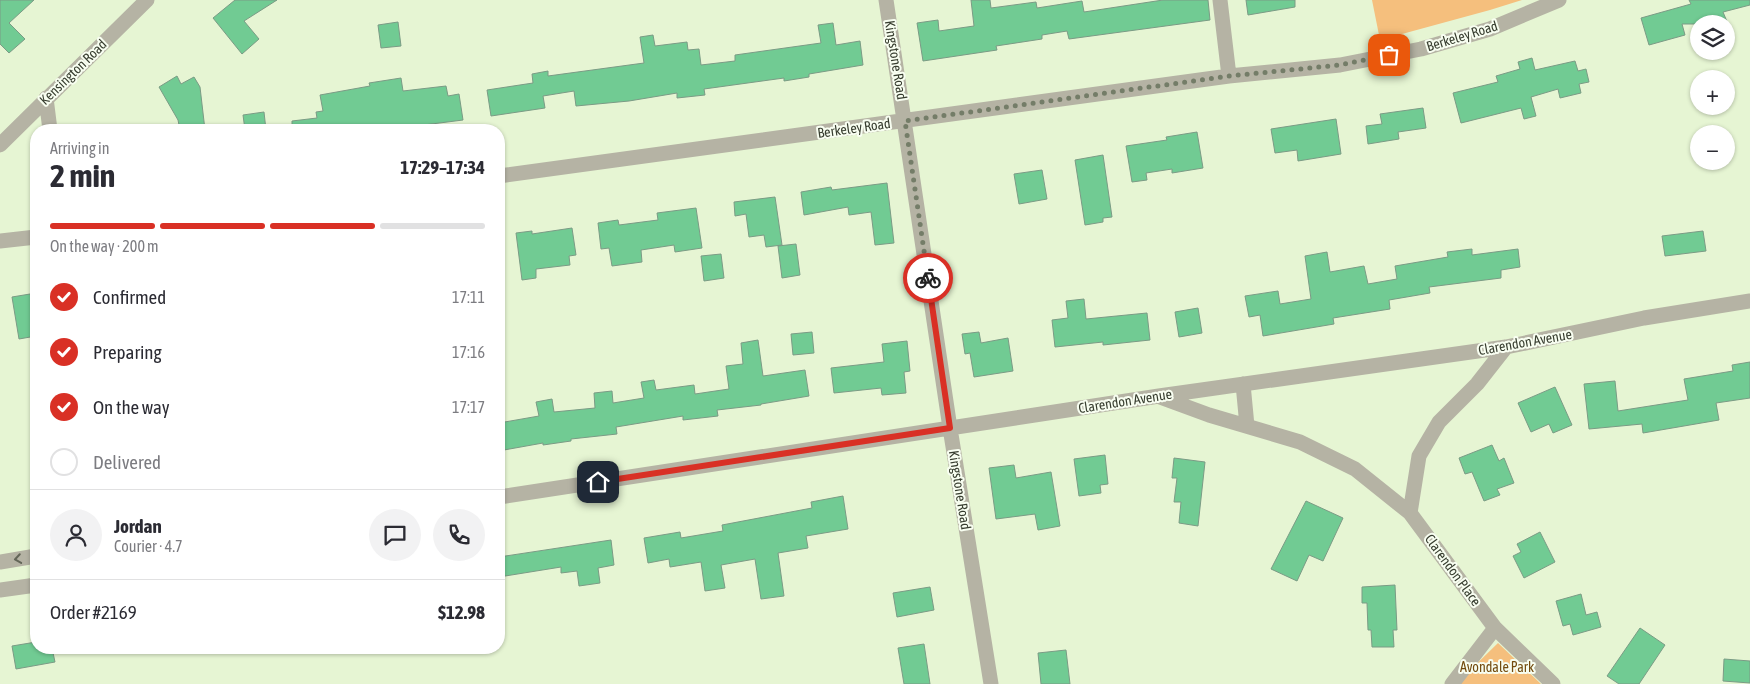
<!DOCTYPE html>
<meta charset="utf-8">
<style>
body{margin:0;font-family:"Asap Condensed",sans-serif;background:#f2f2f3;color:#2b2b33;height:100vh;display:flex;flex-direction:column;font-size:19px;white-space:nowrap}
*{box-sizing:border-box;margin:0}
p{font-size:16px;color:#7c7c81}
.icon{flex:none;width:28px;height:28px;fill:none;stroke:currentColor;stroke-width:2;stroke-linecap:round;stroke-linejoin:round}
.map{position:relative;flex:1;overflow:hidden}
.side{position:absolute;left:30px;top:124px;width:475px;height:530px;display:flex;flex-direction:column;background:#fff;border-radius:20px;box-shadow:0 1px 4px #0004}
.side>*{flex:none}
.tools{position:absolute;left:1690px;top:15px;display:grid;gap:10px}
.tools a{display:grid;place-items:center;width:45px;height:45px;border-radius:50%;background:#fff;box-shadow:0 1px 4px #0004;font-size:25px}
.pin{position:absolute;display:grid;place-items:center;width:42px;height:42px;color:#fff;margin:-21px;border-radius:10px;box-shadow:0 2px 8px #0006}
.courier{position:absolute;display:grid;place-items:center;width:50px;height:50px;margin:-25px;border:4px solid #d93025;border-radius:50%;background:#fff;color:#222;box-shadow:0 1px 6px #0007}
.overview em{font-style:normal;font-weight:700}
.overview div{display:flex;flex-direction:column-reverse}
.overview{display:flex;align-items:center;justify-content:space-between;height:85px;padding:0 20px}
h1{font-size:32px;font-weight:700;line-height:38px}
.bar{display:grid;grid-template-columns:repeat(4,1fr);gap:8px 5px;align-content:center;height:60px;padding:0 20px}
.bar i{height:6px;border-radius:4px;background:#e1e1e2}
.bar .active{background:#d93025}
.bar p{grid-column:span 4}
.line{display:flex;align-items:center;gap:12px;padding:0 20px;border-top:1px solid #e1e1e2}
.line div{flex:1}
.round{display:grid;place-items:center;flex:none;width:52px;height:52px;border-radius:26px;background:#f2f2f3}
ol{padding:0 20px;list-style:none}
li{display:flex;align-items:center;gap:15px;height:55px}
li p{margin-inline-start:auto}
li .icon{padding:5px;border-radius:50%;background:#d93025;color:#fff;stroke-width:4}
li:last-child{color:#7c7c81}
li i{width:28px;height:28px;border:2px solid #e1e1e2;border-radius:50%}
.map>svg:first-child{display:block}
.green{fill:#f5bf7d}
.building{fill:#71cb93;stroke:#7b9b85}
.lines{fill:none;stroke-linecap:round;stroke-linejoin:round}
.minor{stroke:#b5b3a4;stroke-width:15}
.oneway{stroke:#636658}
.done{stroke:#747d68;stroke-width:5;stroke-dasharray:0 9}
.route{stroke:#d93025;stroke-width:6}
.labels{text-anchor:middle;stroke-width:4;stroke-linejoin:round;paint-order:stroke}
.street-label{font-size:14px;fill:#373d2f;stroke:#f8fef1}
.park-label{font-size:14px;fill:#734b0e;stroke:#f8fef1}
</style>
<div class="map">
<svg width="1750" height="684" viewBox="0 0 1750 684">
<rect width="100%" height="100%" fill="#e6f5d3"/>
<path class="green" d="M 1372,0 L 1522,0 L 1490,10 L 1380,40 Z
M 1498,643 L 1541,684 L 1456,684 Z"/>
<path class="building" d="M 0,0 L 34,0 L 9,23 L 25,39 L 9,53 L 0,44 Z
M 235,0 L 277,0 L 244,21 L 259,39 L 242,54 L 213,18 Z
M 971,0 L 990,0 L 991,8 L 1036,2 L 1037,8 L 1082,1 L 1084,12 L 1163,0 L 1208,0 L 1210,20 L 1069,39 L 1067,31 L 1042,35 L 1042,39 L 996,46 L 997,50 L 923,61 L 917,23 L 938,20 L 939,31 L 974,26 Z
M 1246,0 L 1295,0 L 1295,7 L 1248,15 Z
M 1689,0 L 1750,0 L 1750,5 L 1723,12 L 1728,24 L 1682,24 L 1685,35 L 1649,45 L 1641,18 L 1691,4 Z
M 398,22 L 401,46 L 381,48 L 378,25 Z
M 833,23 L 836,45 L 860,41 L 863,65 L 809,74 L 809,77 L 784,81 L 784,78 L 704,89 L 705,95 L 677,98 L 677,93 L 629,101 L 576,106 L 574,91 L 543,96 L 545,108 L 491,116 L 487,90 L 533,83 L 532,74 L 548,71 L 548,76 L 644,63 L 640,37 L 653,35 L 655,46 L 687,42 L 688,50 L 699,49 L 701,65 L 735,61 L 735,55 L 821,43 L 818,25 Z
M 1532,58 L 1535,70 L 1575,61 L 1578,71 L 1586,69 L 1589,82 L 1579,84 L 1581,93 L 1560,98 L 1558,89 L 1531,97 L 1536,116 L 1524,119 L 1521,108 L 1461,123 L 1453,93 L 1498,82 L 1496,76 L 1520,69 L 1518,62 Z
M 177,76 L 181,84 L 194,77 L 200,87 L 205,130 L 180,130 L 178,120 L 159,87 Z
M 401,78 L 403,91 L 446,86 L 448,96 L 459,94 L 463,120 L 408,127 L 408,130 L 292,130 L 292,121 L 317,118 L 316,112 L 323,111 L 320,95 L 370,86 L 369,83 Z
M 1423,108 L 1426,128 L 1398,132 L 1399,139 L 1368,144 L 1366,126 L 1382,124 L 1380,114 Z
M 264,112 L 266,130 L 245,130 L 243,115 Z
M 1336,119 L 1341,154 L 1298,161 L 1297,150 L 1275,153 L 1271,129 Z
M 1197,132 L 1203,168 L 1172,173 L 1172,169 L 1146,173 L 1147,180 L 1132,182 L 1126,146 L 1167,140 L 1166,137 Z
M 1103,155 L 1112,217 L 1103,218 L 1103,222 L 1085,225 L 1075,160 Z
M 1042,170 L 1047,199 L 1019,204 L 1014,174 Z
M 887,183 L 894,243 L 875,245 L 871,212 L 849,215 L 848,207 L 804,215 L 801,192 L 831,187 L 832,190 Z
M 775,197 L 782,245 L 766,247 L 764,235 L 749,237 L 746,214 L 735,216 L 734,202 Z
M 696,208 L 702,248 L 675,252 L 674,245 L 641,250 L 642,262 L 612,266 L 609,248 L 601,249 L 598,223 L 618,220 L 619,225 L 658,220 L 657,213 Z
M 572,228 L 576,255 L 569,256 L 570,265 L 536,269 L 536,278 L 522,280 L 516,233 L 532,231 L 532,234 Z
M 1703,231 L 1706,251 L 1665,256 L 1662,236 Z
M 796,244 L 800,275 L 782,278 L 778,246 Z
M 1472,249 L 1472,255 L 1518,249 L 1520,267 L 1501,270 L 1501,278 L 1429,287 L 1430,293 L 1389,300 L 1390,309 L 1333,318 L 1334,324 L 1263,336 L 1260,315 L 1249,317 L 1245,296 L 1278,291 L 1280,304 L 1311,299 L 1305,256 L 1327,252 L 1330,272 L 1364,266 L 1368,284 L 1397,279 L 1395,266 L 1448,257 L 1447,252 Z
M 721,254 L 724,278 L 704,281 L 701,256 Z
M 36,293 L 36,336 L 19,339 L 12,297 Z
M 1084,299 L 1086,319 L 1147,313 L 1150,340 L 1103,345 L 1103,342 L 1055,347 L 1052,320 L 1068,318 L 1066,301 Z
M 1198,308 L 1202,333 L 1179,337 L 1175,312 Z
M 812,332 L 814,353 L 793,355 L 791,334 Z
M 979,332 L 981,343 L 1008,338 L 1013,371 L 974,377 L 970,353 L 965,354 L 962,334 Z
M 758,340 L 763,376 L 805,370 L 809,396 L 761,404 L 761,405 L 717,410 L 718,416 L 683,420 L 683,416 L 616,427 L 617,434 L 571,439 L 571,441 L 543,445 L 543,443 L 504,450 L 503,444 L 499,445 L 499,423 L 539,416 L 536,402 L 552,399 L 554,412 L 595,408 L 594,393 L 612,391 L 613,403 L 644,398 L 641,382 L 654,380 L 656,390 L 694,385 L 695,394 L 729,389 L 726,366 L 743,364 L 741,343 Z
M 907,341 L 910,371 L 904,372 L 906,393 L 882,395 L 881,388 L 834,393 L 831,368 L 884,362 L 882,344 Z
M 1750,362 L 1750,398 L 1716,403 L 1719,420 L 1643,433 L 1642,424 L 1589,429 L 1584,384 L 1615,381 L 1618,411 L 1688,400 L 1684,379 L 1733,371 L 1732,365 Z
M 1555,387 L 1572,425 L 1553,433 L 1549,424 L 1531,432 L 1518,403 Z
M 1492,445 L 1499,461 L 1504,458 L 1514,483 L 1497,489 L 1500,495 L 1484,501 L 1472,472 L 1465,474 L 1459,458 Z
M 1105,455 L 1108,484 L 1100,485 L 1101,493 L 1079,496 L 1074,459 Z
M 1174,458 L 1205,462 L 1198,526 L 1179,523 L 1181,502 L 1174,502 L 1177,478 L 1172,478 Z
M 1014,465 L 1016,478 L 1051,472 L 1060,526 L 1038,530 L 1035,514 L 996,519 L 989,468 Z
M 843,496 L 848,529 L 806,536 L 808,548 L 778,553 L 784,596 L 761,599 L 755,559 L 721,565 L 725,588 L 705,591 L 701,562 L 670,567 L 669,559 L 648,563 L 644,538 L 680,532 L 681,538 L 723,531 L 722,525 L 812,508 L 811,502 Z
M 1306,501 L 1343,518 L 1323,561 L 1309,555 L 1297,581 L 1271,569 Z
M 1540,532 L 1555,562 L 1524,578 L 1513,556 L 1521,552 L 1517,544 Z
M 611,540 L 614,565 L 598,568 L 600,583 L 579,586 L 577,571 L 561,573 L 561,567 L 499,577 L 499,557 Z
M 1395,585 L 1397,630 L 1393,630 L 1394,647 L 1372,647 L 1371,630 L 1368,630 L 1367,603 L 1362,603 L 1362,587 Z
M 930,587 L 934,610 L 897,617 L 893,593 Z
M 1581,594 L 1586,615 L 1597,612 L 1601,627 L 1573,635 L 1570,624 L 1563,626 L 1556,601 Z
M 1640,628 L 1665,645 L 1639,684 L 1619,684 L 1607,676 Z
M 36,642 L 36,648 L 52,648 L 55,662 L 16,669 L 12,646 Z
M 924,644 L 930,684 L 904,684 L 898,648 Z
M 1066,650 L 1070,684 L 1041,684 L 1038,653 Z
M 1724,659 L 1750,661 L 1750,683 L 1723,681 Z"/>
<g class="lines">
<path class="minor" d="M 886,0 L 950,428 L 991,684
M 1220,0 L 1229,76
M 46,98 L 50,130
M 0,145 L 147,0
M 499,176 L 1229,76 L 1340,65 L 1421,49 L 1490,29 L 1559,0
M 0,241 L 36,237
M 1506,347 L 1477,384 L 1439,422 L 1419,456 L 1410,513 L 1495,628 L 1553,684
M 1243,384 L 1247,426
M 1160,397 L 1209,415 L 1300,442 L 1355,469 L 1410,513
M 499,497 L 1159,396 L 1506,347 L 1644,318 L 1750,301
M 0,562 L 36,556
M 0,590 L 36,585
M 1452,684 L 1495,628"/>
</g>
<defs><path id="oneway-chevron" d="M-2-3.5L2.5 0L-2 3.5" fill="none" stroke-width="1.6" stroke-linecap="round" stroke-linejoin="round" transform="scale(1.25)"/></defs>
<use class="oneway" href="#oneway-chevron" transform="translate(18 559) rotate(171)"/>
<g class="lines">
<path class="done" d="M 928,278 L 905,121 L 1229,76 L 1340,65 L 1389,55"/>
<path class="route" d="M 598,482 L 950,428 L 928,278"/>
</g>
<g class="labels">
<g class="street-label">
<text transform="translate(1462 36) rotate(-17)" y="5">Berkeley Road</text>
<text transform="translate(896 60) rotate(81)" y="5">Kingstone Road</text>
<text transform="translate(73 72) rotate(-44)" y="5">Kensington Road</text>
<text transform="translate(854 128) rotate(-8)" y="5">Berkeley Road</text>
<text transform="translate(1525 342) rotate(-10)" y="5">Clarendon Avenue</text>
<text transform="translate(1125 401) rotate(-9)" y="5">Clarendon Avenue</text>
<text transform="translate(960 490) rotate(81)" y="5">Kingstone Road</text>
<text transform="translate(1453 570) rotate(54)" y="5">Clarendon Place</text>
</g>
<g class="park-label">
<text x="1497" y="672">Avondale Park</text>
</g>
</g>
</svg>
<div class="tools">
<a><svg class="icon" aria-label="layers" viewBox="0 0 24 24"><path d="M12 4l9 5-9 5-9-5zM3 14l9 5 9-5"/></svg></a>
<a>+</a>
<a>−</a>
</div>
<div class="pin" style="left:1389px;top:55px;background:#ea580c"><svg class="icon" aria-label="bag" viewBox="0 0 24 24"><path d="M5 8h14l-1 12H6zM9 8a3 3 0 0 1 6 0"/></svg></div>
<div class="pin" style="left:598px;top:482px;background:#1f2937"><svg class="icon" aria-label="home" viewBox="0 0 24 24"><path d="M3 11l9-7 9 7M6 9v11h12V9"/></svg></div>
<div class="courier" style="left:928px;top:278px"><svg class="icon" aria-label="bike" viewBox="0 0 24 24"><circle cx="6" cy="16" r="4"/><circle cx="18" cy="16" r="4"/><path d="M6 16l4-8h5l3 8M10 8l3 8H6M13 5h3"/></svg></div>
<section class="side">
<div class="overview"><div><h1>2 min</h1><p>Arriving in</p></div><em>17:29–17:34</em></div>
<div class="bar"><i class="active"></i><i class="active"></i><i class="active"></i><i></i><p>On the way · 200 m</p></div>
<ol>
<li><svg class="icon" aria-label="check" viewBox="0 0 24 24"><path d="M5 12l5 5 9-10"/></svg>Confirmed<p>17:11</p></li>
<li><svg class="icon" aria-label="check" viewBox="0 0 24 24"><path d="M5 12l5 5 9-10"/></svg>Preparing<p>17:16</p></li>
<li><svg class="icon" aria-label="check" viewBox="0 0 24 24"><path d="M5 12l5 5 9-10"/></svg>On the way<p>17:17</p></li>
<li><i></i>Delivered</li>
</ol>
<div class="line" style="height:90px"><a class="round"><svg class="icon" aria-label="person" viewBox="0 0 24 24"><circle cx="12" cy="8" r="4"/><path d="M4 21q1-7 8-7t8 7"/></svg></a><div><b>Jordan</b><p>Courier · 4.7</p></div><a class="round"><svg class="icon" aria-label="chat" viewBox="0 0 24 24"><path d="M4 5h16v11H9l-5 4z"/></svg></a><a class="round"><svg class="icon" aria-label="phone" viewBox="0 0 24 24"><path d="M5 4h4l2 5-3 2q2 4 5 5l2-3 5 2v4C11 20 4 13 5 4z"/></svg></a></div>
<div class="line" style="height:65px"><div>Order #2169</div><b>$12.98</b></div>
</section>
</div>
